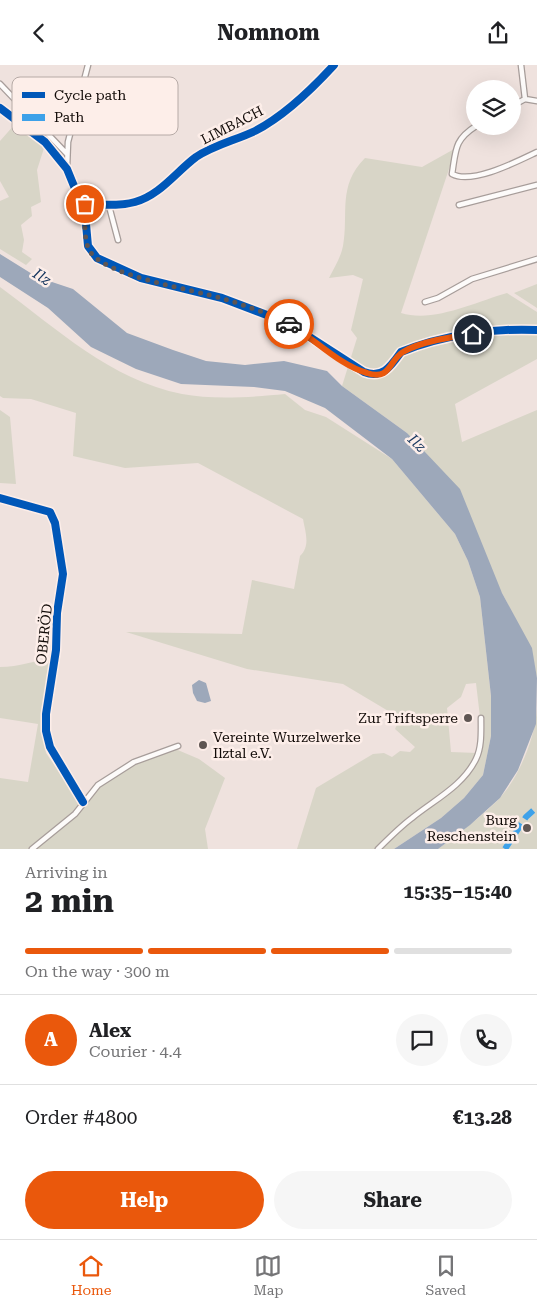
<!DOCTYPE html>
<meta charset="utf-8">
<style>
body{margin:0;font-family:"Roboto Serif",serif;background:#f6f6f6;color:#202124;height:100vh;display:flex;flex-direction:column;font-size:19px;white-space:nowrap}
*{box-sizing:border-box;margin:0}
p{font-size:16px;color:#757577}
.icon{flex:none;width:28px;height:28px;fill:none;stroke:currentColor;stroke-width:2;stroke-linecap:round;stroke-linejoin:round}
.map{position:relative;height:784px;overflow:hidden}
.details{display:flex;flex-direction:column;background:#fff;flex:1}
.details>*{flex:none}
.controls{position:absolute;left:466px;top:15px;display:grid;gap:10px}
.controls a{display:grid;place-items:center;width:55px;height:55px;border-radius:50%;background:#fff;box-shadow:0 5px 20px #0002;font-size:25px}
.pin{position:absolute;display:grid;place-items:center;width:42px;height:42px;color:#fff;margin:-21px;border:2px solid #fff;border-radius:50%;box-shadow:0 1px 5px #0007}
.courier{position:absolute;display:grid;place-items:center;width:50px;height:50px;margin:-25px;border:4px solid #ea580c;border-radius:50%;background:#fff;color:#222;box-shadow:0 1px 6px #0007}
.overview em{font-style:normal;font-weight:700}
.overview div{display:flex;flex-direction:column-reverse}
.overview{display:flex;align-items:center;justify-content:space-between;height:85px;padding:0 25px}
h1{font-size:32px;font-weight:700;line-height:38px}
.bar{display:grid;grid-template-columns:repeat(4,1fr);gap:8px 5px;align-content:center;height:60px;padding:0 25px}
.bar i{height:6px;border-radius:4px;background:#e0e0e0}
.bar .current{background:#ea580c}
.bar p{grid-column:span 4}
.line{display:flex;align-items:center;gap:12px;padding:0 25px;border-top:1px solid #e0e0e0}
.line div{flex:1}
.round{display:grid;place-items:center;flex:none;width:52px;height:52px;border-radius:26px;background:#f6f6f6}
.button{display:flex;gap:10px;margin-top:auto;padding:10px 25px}
.button a{flex:1;height:58px;border-radius:30px;background:#ea580c;color:#fff;font-size:20px;font-weight:700;line-height:58px;text-align:center}
.button a+a{background:#f6f6f6;color:#202124}
header{display:flex;justify-content:space-between;align-items:center;height:65px;padding:0 25px;background:#fff;font-size:22px;font-weight:700}
.menu{display:flex;justify-content:space-around;align-items:center;height:70px;border-top:1px solid #e0e0e0;background:#fff;font-size:14px;color:#757577}
.menu a{display:grid;justify-items:center;gap:2px}
.menu .current{color:#ea580c}
.map>svg:first-child{display:block}
.green{fill:#d8d5c7;fill-rule:evenodd}
.water{fill:#9da8ba}
.lines{fill:none;stroke-linecap:round;stroke-linejoin:round}
.minor-casing{stroke:#a79d9a;stroke-width:7}
.minor{stroke:#fdfbfa;stroke-width:4.5}
.quiet{stroke:#3da1e9;stroke-width:6;stroke-dasharray:12 6;stroke-linecap:butt}
.cycleway-casing{stroke:#fdeee9;stroke-width:11}
.cycleway{stroke:#0057b8;stroke-width:8}
.done{stroke:#5f5653;stroke-width:5;stroke-dasharray:0 9}
.route{stroke:#ea580c;stroke-width:6}
.poi-dot{fill:#5f5653;stroke:#fdeee9;stroke-width:2}
.labels{text-anchor:middle;stroke-width:5;stroke-linejoin:round;paint-order:stroke}
.street-label{font-size:14px;fill:#120b08;stroke:#fdeee9}
.poi-label{font-size:14px;fill:#120b08;stroke:#fdeee9;text-anchor:end}
.water-label{font-size:15px;font-style:italic;fill:#1b3a61;stroke:#fdeee9}
.key{fill:#fdeee9;stroke:#b6aaa6;stroke-width:1}
.key-label{font-size:14px;fill:#120b08}
</style>
<header><svg class="icon" aria-label="back" viewBox="0 0 24 24"><path d="M15 5l-7 7 7 7"/></svg>Nomnom<svg class="icon" aria-label="share" viewBox="0 0 24 24"><path d="M12 15V3M7 8l5-5 5 5M5 13v7h14v-7"/></svg></header>
<div class="map">
<svg width="537" height="784" viewBox="0 0 537 784">
<rect width="100%" height="100%" fill="#efe2de"/>
<path class="green" d="M 15,59 L 45,80 L 37,105 L 41,137 L 31,142 L 32,151 L 21,160 L 24,175 L 22,187 L 32,194 L 26,200 L 0,184 L 0,136 L 9,132 L 0,116 L 0,76 Z
M 456,83 L 401,248 C 434,258 475,237 507,228 L 537,247 L 537,294 L 455,339 L 462,377 L 537,345 L 537,613 L 531,583 L 502,528 L 407,368 L 342,321 L 357,273 L 351,265 L 363,214 L 353,210 L 329,213 C 334,203 341,192 343,181 C 349,149 337,121 365,93 L 422,102 Z
M 537,219 L 537,243 L 514,228 Z
M 0,222 C 57,264 111,315 182,329 C 213,335 254,332 285,329 L 305,345 L 326,352 L 392,394 L 455,469 L 468,496 L 480,532 L 491,631 L 491,671 L 483,710 L 464,733 L 441,753 L 394,784 L 297,784 L 316,723 L 373,689 L 384,688 L 392,692 L 400,686 L 410,687 L 415,682 L 395,664 L 400,653 L 343,619 L 247,604 L 126,567 L 242,569 L 252,515 L 294,524 L 300,491 C 311,481 305,466 303,454 L 198,398 L 125,403 L 73,391 L 76,348 L 31,334 L 3,333 L 0,331 ZM 476,618 L 480,652 L 477,688 L 451,687 L 447,643 L 461,632 L 466,619 Z
M 0,345 L 10,352 L 16,419 L 0,418 Z
M 55,593 L 43,672 L 46,688 L 79,736 L 76,747 L 98,720 L 134,697 L 173,683 L 199,694 L 225,713 L 205,764 L 208,784 L 0,784 L 0,713 L 28,717 L 38,659 L 0,653 L 0,602 C 19,602 36,595 55,593 Z
M 537,644 L 537,784 L 438,784 C 459,768 480,753 498,735 C 519,713 535,673 537,644 Z"/>
<path class="water" d="M 0,189 L 37,212 L 73,224 L 127,268 L 173,285 L 206,296 L 245,300 L 284,296 L 327,306 L 342,321 L 407,368 L 460,424 L 502,528 L 532,583 L 537,613 L 536,659 L 518,705 L 500,733 L 470,760 L 438,784 L 394,784 L 441,753 L 464,733 L 483,710 L 491,671 L 491,631 L 480,532 L 468,496 L 455,469 L 392,394 L 325,343 L 285,326 L 254,322 L 181,319 L 136,304 L 91,282 L 48,243 L 0,212 Z
M 199,615 L 206,618 L 211,636 L 205,638 L 197,636 L 193,628 L 192,620 Z"/>
<g class="lines">
<g class="minor-casing">
<path id="minor" d="M 521,0 L 525,34 L 537,36
M 0,19 L 67,89
M 512,41 L 525,34
M 0,43 L 45,77 L 67,104 L 85,148 L 88,181 L 97,193 L 141,213 L 222,233 L 288,258 L 364,307 C 383,314 391,301 401,287 C 442,270 493,263 537,265
M 476,61 C 454,75 456,85 452,109 C 472,120 518,96 537,87
M 67,103 L 68,77 L 88,0
M 82,139 C 100,139 117,142 135,137 C 160,130 176,107 196,92 C 214,80 236,75 255,66 C 284,51 312,24 334,0
M 459,140 L 537,120
M 109,141 L 118,175
M 425,237 L 438,233 L 472,214 L 537,194
M 0,433 L 50,447 L 55,458 L 63,509 L 57,548 L 56,585 L 46,649 L 46,666 L 50,682 L 83,737
M 32,784 L 75,749 L 98,720 L 134,697 L 178,681
M 378,784 C 389,773 400,762 412,753 C 434,735 463,721 476,694 C 482,682 481,666 481,653"/>
</g>
<use href="#minor" class="minor"/>
<path class="quiet" d="M 505,784 L 526,752 L 537,742"/>
<g class="cycleway-casing">
<path id="cycleway" d="M 0,43 L 45,77 L 67,104 L 85,148 L 88,181 L 97,193 L 141,213 L 222,233 L 288,258 L 364,307 C 383,314 391,301 401,287 C 442,270 493,263 537,265
M 82,139 C 100,139 117,142 135,137 C 160,130 176,107 196,92 C 214,80 236,75 255,66 C 284,51 312,24 334,0
M 0,433 L 50,447 L 55,458 L 63,509 L 57,548 L 56,585 L 46,649 L 46,666 L 50,682 L 83,737"/>
</g>
<use href="#cycleway" class="cycleway"/>
</g>
<g class="lines">
<path class="done" d="M 85,139 L 82,139 C 87,154 82,176 91,188 C 110,212 190,224 221,233 C 244,240 268,248 289,259"/>
<path class="route" d="M 289,259 C 315,274 339,300 367,308 C 391,316 389,295 403,287 C 419,277 454,271 473,269"/>
</g>
<g class="poi-dot">
<circle cx="468" cy="653" r="5"/>
<circle cx="203" cy="680" r="5"/>
<circle cx="527" cy="763" r="5"/>
</g>
<g class="labels">
<g class="street-label">
<text transform="translate(232 60) rotate(-27)" y="5">LIMBACH</text>
<text transform="translate(44 569) rotate(-84)" y="5">OBERÖD</text>
</g>
<g class="poi-label">
<text x="458" y="658">Zur Triftsperre</text>
<text x="213" y="677" text-anchor="start">Vereinte Wurzelwerke<tspan x="213" dy="16">Ilztal e.V.</tspan></text>
<text x="517" y="760">Burg<tspan x="517" dy="16">Reschenstein</tspan></text>
</g>
<g class="water-label">
<text transform="translate(42 212) rotate(33)" y="5">Ilz</text>
<text transform="translate(417 378) rotate(44)" y="5">Ilz</text>
</g>
</g>
<rect x="12" y="12" width="166" height="58" rx="8" class="key"/>
<rect x="22" y="27" width="23" height="6" fill="#0057b8"/>
<rect x="22" y="49" width="23" height="7" fill="#3da1e9"/>
<g class="key-label">
<text x="54" y="35">Cycle path</text>
<text x="54" y="57">Path</text>
</g>
</svg>
<div class="controls">
<a><svg class="icon" aria-label="layers" viewBox="0 0 24 24"><path d="M12 4l9 5-9 5-9-5zM3 14l9 5 9-5"/></svg></a>
</div>
<div class="pin" style="left:85px;top:139px;background:#ea580c"><svg class="icon" aria-label="bag" viewBox="0 0 24 24"><path d="M5 8h14l-1 12H6zM9 8a3 3 0 0 1 6 0"/></svg></div>
<div class="pin" style="left:473px;top:269px;background:#1f2937"><svg class="icon" aria-label="home" viewBox="0 0 24 24"><path d="M3 11l9-7 9 7M6 9v11h12V9"/></svg></div>
<div class="courier" style="left:289px;top:259px"><svg class="icon" aria-label="car" viewBox="0 0 24 24"><path d="M5 17H2v-5l4-1 3-4h7l3 4 3 1v5h-3M9 17h6M6 11h13"/><circle cx="7" cy="17" r="2"/><circle cx="17" cy="17" r="2"/></svg></div>
</div>
<section class="details">
<div class="overview"><div><h1>2 min</h1><p>Arriving in</p></div><em>15:35–15:40</em></div>
<div class="bar"><i class="current"></i><i class="current"></i><i class="current"></i><i></i><p>On the way · 300 m</p></div>
<div class="line" style="height:90px"><b class="round" style="background:#ea580c;color:#fff">A</b><div><b>Alex</b><p>Courier · 4.4</p></div><a class="round"><svg class="icon" aria-label="chat" viewBox="0 0 24 24"><path d="M4 5h16v11H9l-5 4z"/></svg></a><a class="round"><svg class="icon" aria-label="phone" viewBox="0 0 24 24"><path d="M5 4h4l2 5-3 2q2 4 5 5l2-3 5 2v4C11 20 4 13 5 4z"/></svg></a></div>
<div class="line" style="height:65px"><div>Order #4800</div><b>€13.28</b></div>
<div class="button"><a>Help</a><a>Share</a></div>
</section>
<nav class="menu">
<a class="current"><svg class="icon" aria-label="home" viewBox="0 0 24 24"><path d="M3 11l9-7 9 7M6 9v11h12V9"/></svg>Home</a>
<a><svg class="icon" aria-label="map" viewBox="0 0 24 24"><path d="M3 6l6-2 6 2 6-2v14l-6 2-6-2-6 2zM9 4v14M15 6v14"/></svg>Map</a>
<a><svg class="icon" aria-label="saved" viewBox="0 0 24 24"><path d="M7 4h10v16l-5-4-5 4z"/></svg>Saved</a>
</nav>
